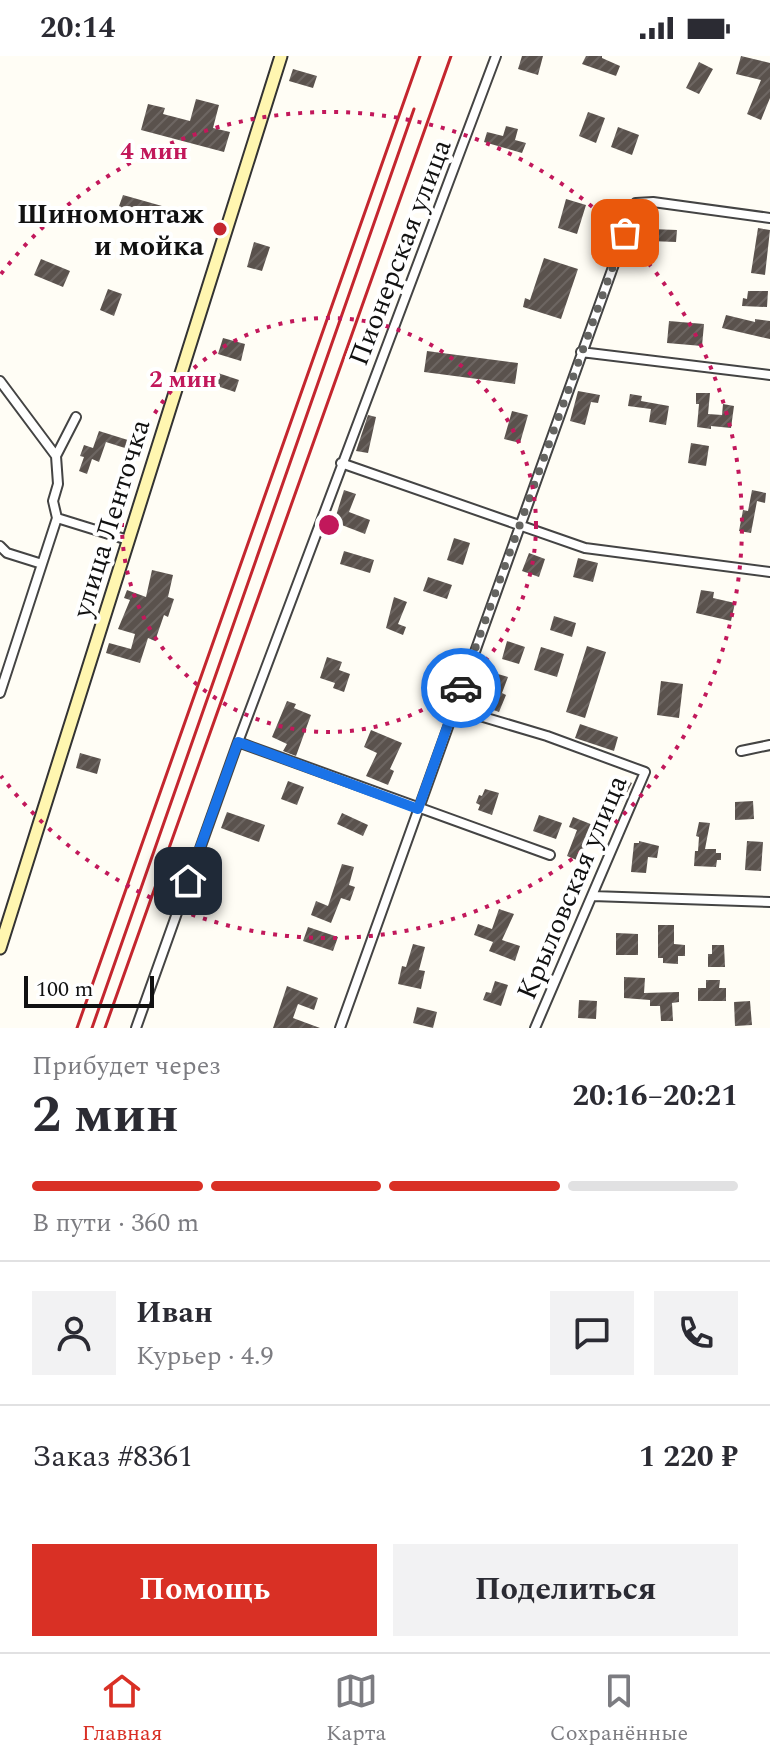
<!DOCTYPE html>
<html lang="ru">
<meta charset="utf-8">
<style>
body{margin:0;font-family:Spectral,serif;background:#f2f2f3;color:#2b2b33;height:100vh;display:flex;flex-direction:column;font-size:30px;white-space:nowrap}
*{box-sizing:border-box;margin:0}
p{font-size:26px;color:#7c7c81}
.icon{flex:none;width:44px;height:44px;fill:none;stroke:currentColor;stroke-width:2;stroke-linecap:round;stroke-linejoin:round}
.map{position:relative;height:972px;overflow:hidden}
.details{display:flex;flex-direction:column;background:#fff;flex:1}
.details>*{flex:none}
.scale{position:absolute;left:24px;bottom:20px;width:130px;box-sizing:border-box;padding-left:8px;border:4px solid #111;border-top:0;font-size:22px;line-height:28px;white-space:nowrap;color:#111;-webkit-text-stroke:6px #fff;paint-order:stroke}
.pin{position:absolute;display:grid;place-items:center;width:68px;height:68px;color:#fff;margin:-34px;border-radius:16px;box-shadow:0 4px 12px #0006}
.courier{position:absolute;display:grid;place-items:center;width:80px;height:80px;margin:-40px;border:6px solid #1a73e8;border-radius:50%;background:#fff;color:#222;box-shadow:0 2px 10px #0007}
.headline em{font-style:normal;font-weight:700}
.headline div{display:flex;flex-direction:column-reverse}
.headline{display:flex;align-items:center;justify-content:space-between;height:136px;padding:0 32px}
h1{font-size:52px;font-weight:700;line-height:60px}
.bar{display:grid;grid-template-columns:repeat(4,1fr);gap:12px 8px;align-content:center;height:96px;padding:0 32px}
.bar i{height:10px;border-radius:6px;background:#e1e1e2}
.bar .current{background:#d93025}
.bar p{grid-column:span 4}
.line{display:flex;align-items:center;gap:20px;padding:0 32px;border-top:2px solid #e1e1e2}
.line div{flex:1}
.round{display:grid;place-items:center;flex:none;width:84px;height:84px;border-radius:0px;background:#f2f2f3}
.cta{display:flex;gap:16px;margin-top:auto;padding:16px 32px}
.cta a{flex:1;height:92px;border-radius:0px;background:#d93025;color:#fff;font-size:32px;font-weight:700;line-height:92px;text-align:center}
.cta a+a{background:#f2f2f3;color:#2b2b33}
.status{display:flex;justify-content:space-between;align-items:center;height:56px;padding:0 40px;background:#fff;direction:ltr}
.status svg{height:22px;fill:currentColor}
.tabs{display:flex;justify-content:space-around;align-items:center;height:112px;border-top:2px solid #e1e1e2;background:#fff;font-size:22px;color:#7c7c81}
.tabs a{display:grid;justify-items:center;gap:4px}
.tabs .current{color:#d93025}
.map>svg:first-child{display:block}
.building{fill:url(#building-hatch)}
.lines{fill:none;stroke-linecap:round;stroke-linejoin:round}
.street-casing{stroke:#444;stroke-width:12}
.secondary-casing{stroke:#333;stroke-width:15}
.street{stroke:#fff;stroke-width:8}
.secondary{stroke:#fff6b0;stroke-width:11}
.rail{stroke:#c4262e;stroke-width:3}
.done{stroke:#646461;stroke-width:8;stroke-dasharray:0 14.4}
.route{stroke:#1a73e8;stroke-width:10}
.ring{fill:none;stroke:#c2185b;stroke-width:4;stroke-dasharray:4 8}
.poi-dot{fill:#c4262e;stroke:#fff;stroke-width:3}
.labels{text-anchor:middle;stroke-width:8;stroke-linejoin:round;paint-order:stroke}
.poi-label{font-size:28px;font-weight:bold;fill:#111;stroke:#fff;text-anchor:end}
.street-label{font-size:28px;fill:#111;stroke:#fff}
.centre{fill:#c2185b;stroke:#fff;stroke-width:4}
.ring-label{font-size:24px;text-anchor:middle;font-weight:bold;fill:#c2185b;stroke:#fff;stroke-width:8;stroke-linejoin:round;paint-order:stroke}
</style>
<div class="status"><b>20:14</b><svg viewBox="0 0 49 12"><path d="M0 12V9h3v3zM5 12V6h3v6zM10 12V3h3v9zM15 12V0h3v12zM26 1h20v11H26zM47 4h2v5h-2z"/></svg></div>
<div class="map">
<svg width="770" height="972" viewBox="0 0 770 972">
<defs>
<pattern id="building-hatch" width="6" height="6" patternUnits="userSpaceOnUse" patternTransform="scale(2)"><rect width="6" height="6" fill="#5a524d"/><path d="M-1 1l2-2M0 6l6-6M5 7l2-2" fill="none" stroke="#6d6662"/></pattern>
</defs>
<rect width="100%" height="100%" fill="#fffdf5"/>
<path class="building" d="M 522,0 L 543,0 L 538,19 L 518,13 Z
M 586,0 L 602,0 L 602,2 L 620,10 L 616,20 L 582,8 Z
M 741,0 L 770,7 L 770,42 L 761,64 L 747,58 L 761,24 L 736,18 Z
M 699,6 L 713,13 L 699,38 L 686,32 Z
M 293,13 L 317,20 L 313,32 L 289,25 Z
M 196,43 L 219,49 L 213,72 L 230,76 L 224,96 L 141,74 L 148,48 L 165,52 L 163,58 L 190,65 Z
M 588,56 L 605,62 L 596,87 L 579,80 Z
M 506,70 L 518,73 L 515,84 L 526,87 L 522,97 L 484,86 L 487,76 L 503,80 Z
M 618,71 L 639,79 L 632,99 L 611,91 Z
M 123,139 L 162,150 L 157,164 L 118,153 Z
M 566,143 L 586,149 L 577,178 L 558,172 Z
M 758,172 L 770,174 L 765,219 L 751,217 Z
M 651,173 L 677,174 L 676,186 L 650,185 Z
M 254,186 L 270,191 L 262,215 L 247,211 Z
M 544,202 L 578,213 L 561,263 L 523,251 L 525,242 L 530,244 Z
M 41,203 L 70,215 L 63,231 L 34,219 Z
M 108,233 L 122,238 L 114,260 L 100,254 Z
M 748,235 L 768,235 L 767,251 L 742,250 L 743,242 L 747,243 Z
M 726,259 L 755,266 L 755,263 L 770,265 L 770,283 L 722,272 Z
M 669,265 L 704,268 L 702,290 L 667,287 Z
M 223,282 L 245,288 L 241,305 L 218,298 Z
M 427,295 L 518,307 L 515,328 L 424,316 Z
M 215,316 L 239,324 L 235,336 L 211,328 Z
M 578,335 L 600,339 L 598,347 L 591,346 L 585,369 L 570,365 Z
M 696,337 L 710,337 L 708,358 L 722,359 L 723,348 L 734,350 L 731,372 L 711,370 L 711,373 L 697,371 L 699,348 L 696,348 Z
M 630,338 L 642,340 L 641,345 L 669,350 L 666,369 L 649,366 L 651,353 L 628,350 Z
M 512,355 L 528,359 L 520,387 L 504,383 Z
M 368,359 L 376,361 L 368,397 L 356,395 Z
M 99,375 L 131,385 L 128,393 L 106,386 L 99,406 L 92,403 L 87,418 L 79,415 L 84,401 L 80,400 L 84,389 L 93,392 Z
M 691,387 L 709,390 L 706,410 L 688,407 Z
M 344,434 L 356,438 L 349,456 L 370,464 L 365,478 L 334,466 Z
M 752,434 L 766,437 L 765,447 L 757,445 L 751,477 L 739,475 L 743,454 L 748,455 Z
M 454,482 L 470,487 L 463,509 L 447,504 Z
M 344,495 L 374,504 L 370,517 L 340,508 Z
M 529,497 L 545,503 L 539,521 L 522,515 Z
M 578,502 L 598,507 L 593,526 L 573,521 Z
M 152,514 L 173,519 L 168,541 L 174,543 L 168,561 L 164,559 L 155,585 L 148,582 L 140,607 L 106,597 L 109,587 L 131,593 L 135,578 L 118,573 L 130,544 L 124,542 L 127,534 L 146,541 Z
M 428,521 L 452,529 L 447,543 L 423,535 Z
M 701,534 L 714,536 L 713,542 L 735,547 L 731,565 L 696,557 Z
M 394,541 L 407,546 L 398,568 L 406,571 L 403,579 L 386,572 Z
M 554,560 L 576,567 L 572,581 L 550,574 Z
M 507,585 L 525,591 L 519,608 L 502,603 Z
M 587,590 L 606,596 L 585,662 L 566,656 Z
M 541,591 L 564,598 L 557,621 L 534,614 Z
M 327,601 L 342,606 L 339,614 L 350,618 L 344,636 L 333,632 L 335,627 L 320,622 Z
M 488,615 L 508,621 L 502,637 L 506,639 L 499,656 L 485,651 L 493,628 L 485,626 Z
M 661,625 L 683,628 L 679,662 L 657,659 Z
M 287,645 L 296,648 L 294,652 L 311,659 L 296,700 L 283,695 L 287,688 L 272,681 Z
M 580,668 L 618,681 L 614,695 L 575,682 Z
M 371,674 L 402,687 L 390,713 L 394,715 L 388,729 L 366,720 L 377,697 L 364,691 Z
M 80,697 L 101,703 L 97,718 L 76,712 Z
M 620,721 L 632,727 L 620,750 L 609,744 Z
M 288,725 L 304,731 L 297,749 L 281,743 Z
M 485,733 L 499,737 L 492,759 L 478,754 L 480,749 L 476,747 L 479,739 L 482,740 Z
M 753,745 L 754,763 L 735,764 L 735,746 Z
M 227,756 L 265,769 L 259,786 L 221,772 Z
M 342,757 L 368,769 L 363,780 L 337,768 Z
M 539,759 L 562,767 L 556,783 L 533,775 Z
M 573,761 L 598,771 L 594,783 L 588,780 L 579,805 L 567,800 L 577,774 L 569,771 Z
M 699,766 L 710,767 L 705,793 L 716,793 L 716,797 L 721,797 L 721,804 L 717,804 L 716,811 L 694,810 L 695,795 L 698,795 L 699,781 L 696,780 Z
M 639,785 L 659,790 L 657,802 L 648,801 L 646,817 L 631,816 L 634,787 L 639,787 Z
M 747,785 L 763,786 L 761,815 L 745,814 Z
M 342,808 L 354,811 L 349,829 L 355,831 L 350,845 L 341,842 L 331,867 L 311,859 L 316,845 L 328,850 Z
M 499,853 L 514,858 L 502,884 L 520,890 L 515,905 L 489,895 L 493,886 L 474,879 L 478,868 L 492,873 Z
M 658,869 L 674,869 L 674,888 L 685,889 L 685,900 L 678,900 L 678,908 L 663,907 L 663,902 L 658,902 Z
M 308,871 L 338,881 L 333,895 L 303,885 Z
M 616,877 L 638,878 L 638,899 L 616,899 Z
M 413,888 L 425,891 L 419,914 L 425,915 L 421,933 L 398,928 L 402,910 L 406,911 Z
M 712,889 L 724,889 L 725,911 L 708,911 L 708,898 L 712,898 Z
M 624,921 L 645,922 L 644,937 L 679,936 L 679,946 L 672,947 L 673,965 L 661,965 L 660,950 L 650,950 L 650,944 L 624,942 Z
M 706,924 L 720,924 L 719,932 L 726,932 L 726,945 L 698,945 L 698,932 L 706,932 Z
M 495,925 L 508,929 L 501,950 L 483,944 L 486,936 L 491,937 Z
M 287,930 L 318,942 L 314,954 L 298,948 L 293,962 L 320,972 L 273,972 Z
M 579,944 L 597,945 L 596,963 L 578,962 Z
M 750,945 L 752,969 L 735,970 L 734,946 Z
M 417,951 L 437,956 L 433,972 L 413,967 Z"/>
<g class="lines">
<g class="street-casing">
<path id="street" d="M 581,296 L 770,319
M 0,325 L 56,400
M 341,407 L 585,492 L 770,516
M 57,462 L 128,484
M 0,490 L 7,497 L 42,508
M 0,637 L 57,462 L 53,445 L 58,428 L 56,400 L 76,361
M 453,652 L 547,680 L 645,716 L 535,972
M 238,686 L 550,799
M 741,695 L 770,689
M 592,840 L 770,846
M 136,972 L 238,686 L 496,0
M 340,972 L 636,147 L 653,146 L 770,162"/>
</g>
<g class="secondary-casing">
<path id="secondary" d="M 0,892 L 281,0"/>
</g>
<use href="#street" class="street"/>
<use href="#secondary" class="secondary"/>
<path class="rail" d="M 77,972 L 420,0
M 92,972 L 414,53
M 105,972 L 451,0"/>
</g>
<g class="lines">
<path class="done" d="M 461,632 L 625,177"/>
<path class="route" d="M 188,825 L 238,686 L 418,753 L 461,632"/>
</g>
<g class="ring">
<circle cx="329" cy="469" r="207"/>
<path d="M1 218A413 413 0 1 1 1 720"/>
</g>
<circle class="poi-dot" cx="220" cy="173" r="8"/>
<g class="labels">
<g class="poi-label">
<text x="204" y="167">Шиномонтаж<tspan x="204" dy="32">и мойка</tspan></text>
</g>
<g class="street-label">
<text transform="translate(399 196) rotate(-69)" y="10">Пионерская улица</text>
<text transform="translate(110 462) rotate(-73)" y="10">улица Ленточка</text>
<text transform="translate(571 831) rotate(-67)" y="10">Крыловская улица</text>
</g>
</g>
<circle cx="329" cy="469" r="12" class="centre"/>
<g class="ring-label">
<text x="154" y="103">4 мин</text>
<text x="183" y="331">2 мин</text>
</g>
</svg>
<div class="scale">100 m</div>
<div class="pin" style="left:625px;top:177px;background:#ea580c"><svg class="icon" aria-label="bag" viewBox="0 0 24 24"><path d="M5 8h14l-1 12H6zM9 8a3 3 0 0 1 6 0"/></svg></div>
<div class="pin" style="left:188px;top:825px;background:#1f2937"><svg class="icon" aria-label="home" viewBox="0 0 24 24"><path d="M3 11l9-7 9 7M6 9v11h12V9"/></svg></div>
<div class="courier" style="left:461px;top:632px"><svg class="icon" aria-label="car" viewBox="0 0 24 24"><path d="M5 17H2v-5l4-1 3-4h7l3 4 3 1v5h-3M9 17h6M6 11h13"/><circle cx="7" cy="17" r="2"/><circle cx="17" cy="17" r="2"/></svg></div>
</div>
<section class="details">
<div class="headline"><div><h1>2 мин</h1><p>Прибудет через</p></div><em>20:16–20:21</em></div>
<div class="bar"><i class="current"></i><i class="current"></i><i class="current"></i><i></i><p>В пути · 360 m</p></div>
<div class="line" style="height:144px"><a class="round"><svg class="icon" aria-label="person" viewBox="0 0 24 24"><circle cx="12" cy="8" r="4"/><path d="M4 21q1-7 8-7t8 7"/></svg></a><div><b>Иван</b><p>Курьер · 4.9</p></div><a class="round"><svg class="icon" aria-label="chat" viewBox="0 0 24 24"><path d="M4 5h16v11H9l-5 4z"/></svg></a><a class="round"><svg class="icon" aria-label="phone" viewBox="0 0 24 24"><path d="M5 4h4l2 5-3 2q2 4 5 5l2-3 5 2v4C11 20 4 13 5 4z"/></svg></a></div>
<div class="line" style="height:104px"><div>Заказ #8361</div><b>1 220 ₽</b></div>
<div class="cta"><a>Помощь</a><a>Поделиться</a></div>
</section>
<nav class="tabs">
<a class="current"><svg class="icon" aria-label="home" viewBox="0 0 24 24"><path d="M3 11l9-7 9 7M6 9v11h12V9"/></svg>Главная</a>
<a><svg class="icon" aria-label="map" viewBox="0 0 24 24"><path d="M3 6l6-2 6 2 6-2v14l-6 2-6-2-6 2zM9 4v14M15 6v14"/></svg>Карта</a>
<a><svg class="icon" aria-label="saved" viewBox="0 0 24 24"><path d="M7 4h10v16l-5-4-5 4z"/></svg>Сохранённые</a>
</nav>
